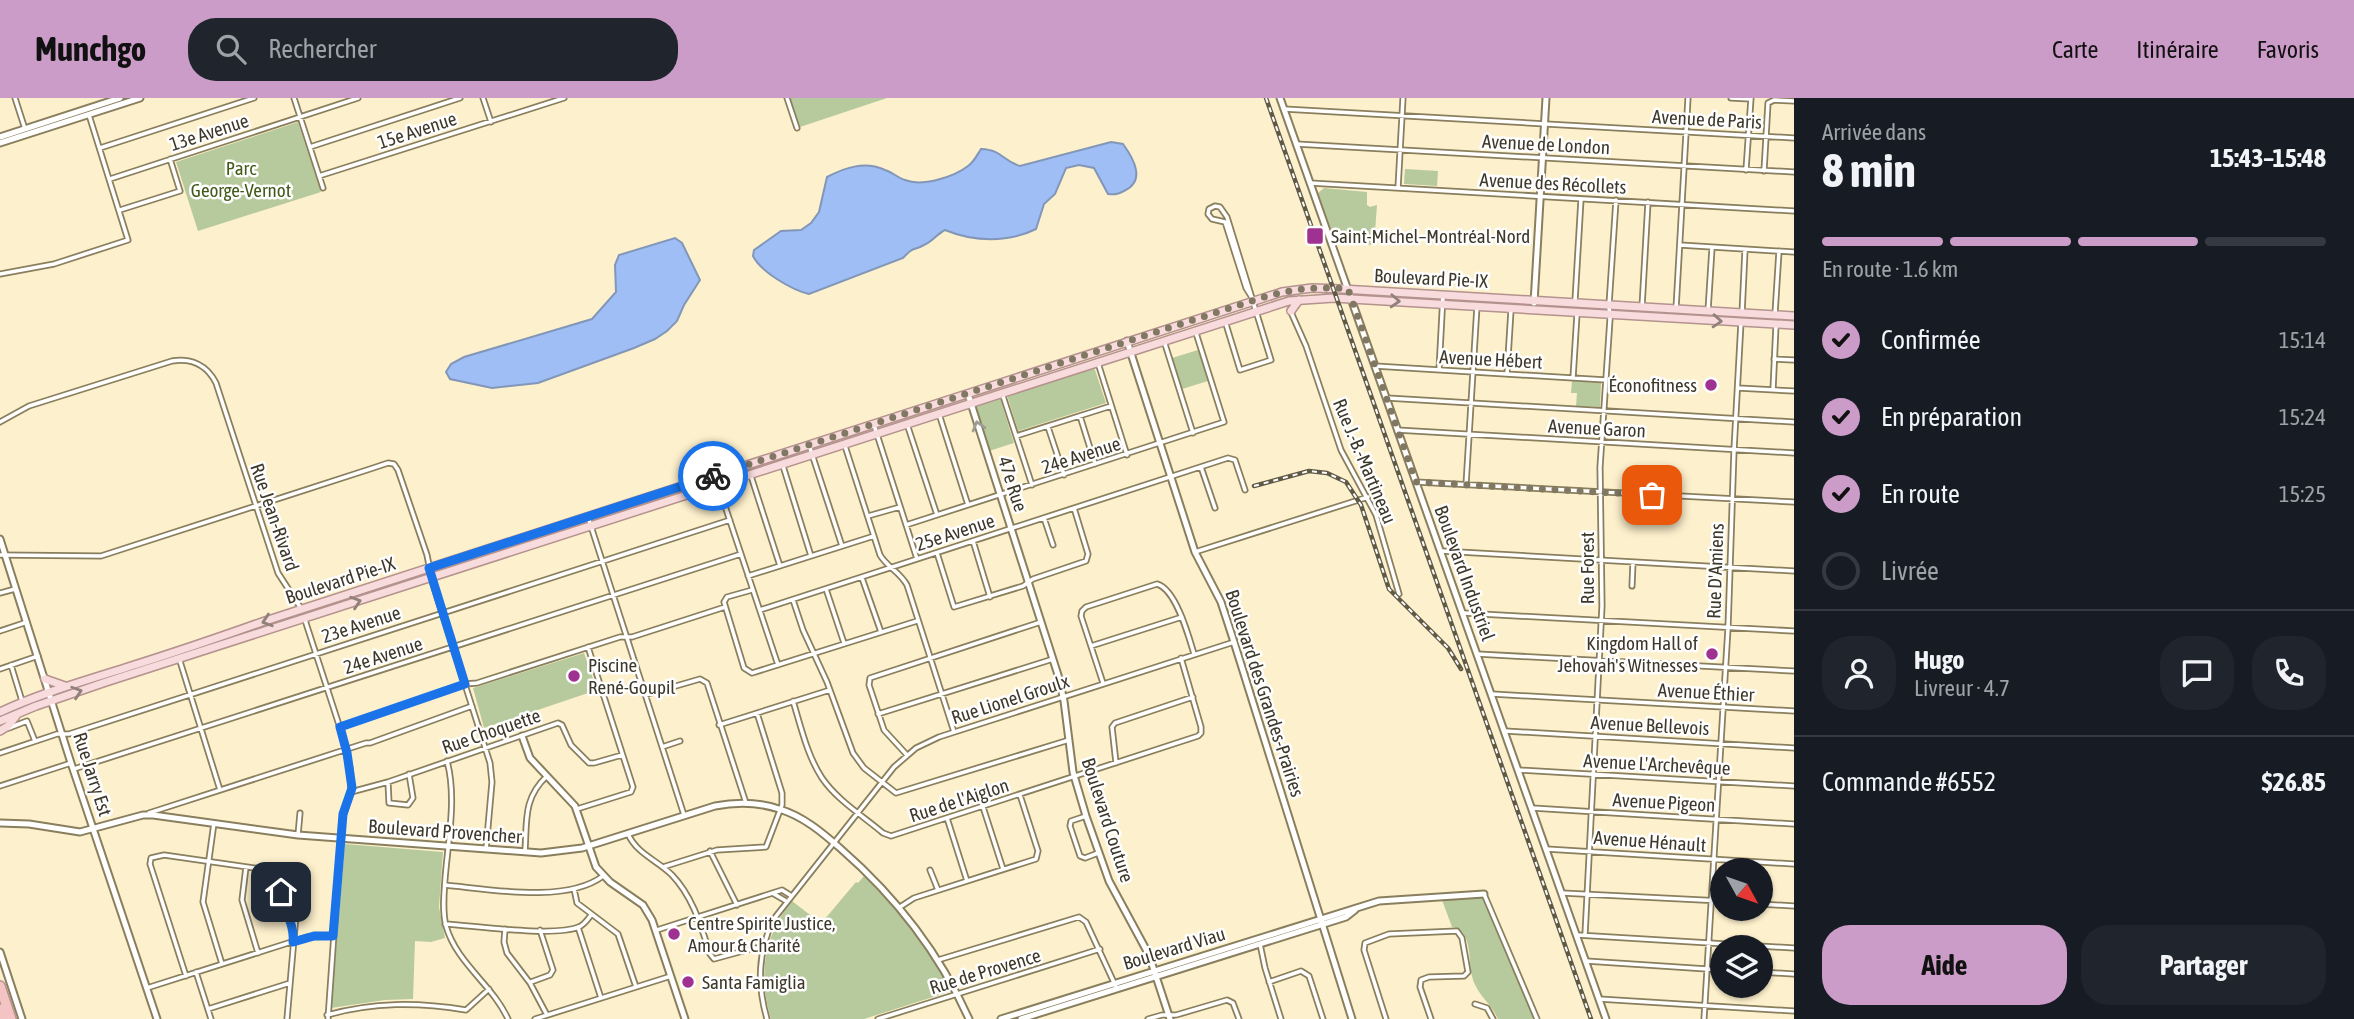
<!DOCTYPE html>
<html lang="fr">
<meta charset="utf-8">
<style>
body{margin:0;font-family:"Asap Condensed",sans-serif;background:#20242c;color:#f1f3f6;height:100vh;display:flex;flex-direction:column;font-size:26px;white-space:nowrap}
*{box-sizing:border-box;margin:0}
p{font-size:23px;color:#9ea1a6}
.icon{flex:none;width:38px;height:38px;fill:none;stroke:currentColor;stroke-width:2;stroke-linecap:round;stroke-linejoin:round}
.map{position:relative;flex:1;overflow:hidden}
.panel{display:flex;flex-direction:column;background:#171b24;width:560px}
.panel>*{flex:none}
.needle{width:46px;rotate:130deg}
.controls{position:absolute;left:1710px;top:760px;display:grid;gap:14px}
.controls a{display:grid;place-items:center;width:63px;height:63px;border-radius:50%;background:#171b24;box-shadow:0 2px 5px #0004;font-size:35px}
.pin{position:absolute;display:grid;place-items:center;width:60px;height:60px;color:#fff;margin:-30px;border-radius:14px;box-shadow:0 4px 10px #0006}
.courier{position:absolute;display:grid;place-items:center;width:70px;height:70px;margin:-35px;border:5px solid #1a73e8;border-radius:50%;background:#fff;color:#222;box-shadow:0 2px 9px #0007}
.overview em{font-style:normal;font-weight:700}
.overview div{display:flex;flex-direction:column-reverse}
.overview{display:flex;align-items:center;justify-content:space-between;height:119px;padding:0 28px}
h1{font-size:46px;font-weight:700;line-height:52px}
.bar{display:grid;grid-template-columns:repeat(4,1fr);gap:10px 7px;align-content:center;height:84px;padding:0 28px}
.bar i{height:9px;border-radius:5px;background:#363941}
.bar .selected{background:#cc9cc9}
.bar p{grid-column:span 4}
.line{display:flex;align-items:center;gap:18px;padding:0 28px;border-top:2px solid #363941}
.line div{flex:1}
.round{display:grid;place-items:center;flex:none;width:74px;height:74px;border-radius:28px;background:#20242c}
ol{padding:0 28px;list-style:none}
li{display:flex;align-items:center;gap:21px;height:77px}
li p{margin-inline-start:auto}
li .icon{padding:7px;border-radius:50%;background:#cc9cc9;color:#111;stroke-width:4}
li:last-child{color:#9ea1a6}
li i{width:38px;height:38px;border:4px solid #363941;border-radius:50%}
.primary-button{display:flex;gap:14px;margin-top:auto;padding:14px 28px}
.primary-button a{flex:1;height:80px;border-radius:28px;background:#cc9cc9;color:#111;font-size:28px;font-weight:700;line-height:80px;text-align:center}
.primary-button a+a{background:#20242c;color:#f1f3f6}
header{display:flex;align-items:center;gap:42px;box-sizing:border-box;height:98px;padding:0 35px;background:#cc9cc9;color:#111}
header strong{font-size:33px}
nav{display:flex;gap:38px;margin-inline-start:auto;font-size:24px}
.search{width:490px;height:63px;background:#20242c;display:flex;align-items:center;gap:18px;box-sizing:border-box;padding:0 24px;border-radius:28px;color:#9ea1a6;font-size:26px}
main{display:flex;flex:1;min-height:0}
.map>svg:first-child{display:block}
.green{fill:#b7ca9d}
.water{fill:#9fbef5;stroke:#8296b8;stroke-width:2}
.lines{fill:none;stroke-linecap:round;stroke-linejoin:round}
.street-casing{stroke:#897e5d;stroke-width:7}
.secondary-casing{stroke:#897e5d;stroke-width:9}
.primary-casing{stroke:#b4928e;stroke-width:10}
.highway-casing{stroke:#b4928e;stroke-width:12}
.street{stroke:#fff;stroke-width:3.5}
.secondary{stroke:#fff;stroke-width:5}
.primary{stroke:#f8dbdc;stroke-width:7}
.highway{stroke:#f4c3c4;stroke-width:9}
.rail-casing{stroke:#5f5946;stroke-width:4.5}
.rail{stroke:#fefefe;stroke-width:2;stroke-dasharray:5;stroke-linecap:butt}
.oneway{stroke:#91817a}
.oneway2{stroke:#9e9c94}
.done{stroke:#807862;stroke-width:7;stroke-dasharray:0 12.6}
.route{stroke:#1a73e8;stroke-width:9}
.poi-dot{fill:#9f3291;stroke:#fefefe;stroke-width:2.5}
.labels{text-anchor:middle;stroke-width:5;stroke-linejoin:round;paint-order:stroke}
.street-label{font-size:19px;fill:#3d3829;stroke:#fefefe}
.park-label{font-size:19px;fill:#43591a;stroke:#fefefe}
.poi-label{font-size:19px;fill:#3d3829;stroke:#fefefe;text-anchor:start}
</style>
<header>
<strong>Munchgo</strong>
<div class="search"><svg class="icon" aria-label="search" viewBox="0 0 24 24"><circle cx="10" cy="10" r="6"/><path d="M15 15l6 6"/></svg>Rechercher</div>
<nav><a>Carte</a><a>Itinéraire</a><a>Favoris</a></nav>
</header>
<main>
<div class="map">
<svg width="1794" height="921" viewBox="0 0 1794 921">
<rect width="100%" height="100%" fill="#fdf0cc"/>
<path class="green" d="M 790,0 L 887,0 L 800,29 Z
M 298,24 L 321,94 L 198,133 L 176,64 Z
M 1405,71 L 1438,73 L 1437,88 L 1404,86 Z
M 1324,90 L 1367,94 L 1367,107 L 1370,109 L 1377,107 L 1374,147 L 1336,144 L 1318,95 Z
M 1198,252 L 1208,283 L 1182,291 L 1172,260 Z
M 1094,269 L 1106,305 L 1018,333 L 1007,297 Z
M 1572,283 L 1601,285 L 1600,309 L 1576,308 L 1577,295 L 1571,295 Z
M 1000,300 L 1014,345 L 989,353 L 976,308 Z
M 584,555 L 597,592 L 484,630 L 473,590 Z
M 345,746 L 443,754 L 439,809 L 445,840 L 431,844 L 415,843 L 413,901 L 385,902 L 331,910 Z
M 864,778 C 885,792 945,869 949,894 L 864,921 L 771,921 C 758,879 763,838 792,803 L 818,823 L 821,820 L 824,822 L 856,784 L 858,785 Z
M 1480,799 L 1483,800 L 1487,807 L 1534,921 L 1498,921 C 1491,905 1476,896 1472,878 C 1468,863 1473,832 1452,829 L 1442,802 Z"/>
<path class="water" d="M 1111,44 L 1123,46 C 1134,61 1146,83 1124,93 C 1118,96 1115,97 1108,96 L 1094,70 L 1079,67 L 1066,70 L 1055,96 L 1044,106 L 1036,131 C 1008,145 974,144 945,132 C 937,136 932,144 924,147 C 913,153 914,148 903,160 L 809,196 C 792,192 761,174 753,158 L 754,152 L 781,133 L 801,132 L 811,125 L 819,114 L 827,79 C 846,69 865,63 885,72 C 892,74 898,80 905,82 C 922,89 954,79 968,68 C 974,64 977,57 981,51 C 1003,52 1001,62 1020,68 Z
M 675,140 L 682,145 L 700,182 L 684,207 L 677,223 L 667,233 L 655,241 L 634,250 L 538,285 L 492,290 L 450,281 L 446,274 L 451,266 L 464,259 L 592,221 L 616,194 L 615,167 L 619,157 Z"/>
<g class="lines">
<g class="street-casing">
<path id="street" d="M 15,0 L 25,31
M 294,0 L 323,90
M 483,0 L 491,24
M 787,0 L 797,30
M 1731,0 L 1751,1
M 1284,11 L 1794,40
M 1296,46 L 1794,74
M 310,49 L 460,0
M 100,50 L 254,0
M 1746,72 L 1751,0
M 1764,73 L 1768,5 L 1774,2 L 1794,3
M 319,78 L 564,0
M 110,81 L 358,0
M 1310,85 L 1794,113
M 1398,90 L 1403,0
M 120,112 L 180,93 L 170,61
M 1680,147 L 1794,154
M 0,176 L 54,166 L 128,142 L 89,17
M 1575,203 L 1581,101
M 1642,209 L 1648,104
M 1676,211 L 1688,0
M 1290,212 L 1306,248 L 1341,352 L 1376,417 L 1399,496
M 1708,213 L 1712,150
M 1742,216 L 1745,152
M 1775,216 L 1779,153
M 1225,223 L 1240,272 L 1271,262 L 1227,119 L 1220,109 L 1215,108 L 1209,111 L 1208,116 L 1212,121 L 1225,124 L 1246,190 L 1251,198
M 1164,243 L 1193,335
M 1774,261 L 1794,262
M 1098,265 L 1127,357
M 1375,268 L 1606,282
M 1439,272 L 1443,197
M 1507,276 L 1511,212
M 1573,280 L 1577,216
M 1738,290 L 1794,293
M 1773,292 L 1776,227
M 1002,295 L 1032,387
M 1387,300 L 1794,324
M 939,316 L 968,407
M 1080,318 L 1095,366
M 0,324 L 29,308 L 172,263 C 191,260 207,267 216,285 L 278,475 L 302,512
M 907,326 L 937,417
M 874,327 L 917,461
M 1048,329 L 1064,377
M 1397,332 L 1794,355
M 1016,338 L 1111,308
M 809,347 L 842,448
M 845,348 L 880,457 C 887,469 900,474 907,487 L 954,634
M 783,368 L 811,458
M 1201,369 L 1215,410
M 715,378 L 778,567
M 751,378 L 780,468
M 1416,384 L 1794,404
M 1466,387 L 1477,208
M 868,418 L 900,409
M 588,419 L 684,717
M 1044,420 L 1053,447
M 906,427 L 1224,324 L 1196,235
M 973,443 L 990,499
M 1441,453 L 1794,473
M 1195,454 L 1368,399
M 937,455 L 954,509 L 1023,488 L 1033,481 L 1086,463 L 1088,456 L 1074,410
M 0,457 L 101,458 L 370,371 L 388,365 L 394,366 L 398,372 L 427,457 L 432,483 L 490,665 L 492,684 L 486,751
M 748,478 L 874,438
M 862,480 L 881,534
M 1632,488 L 1633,464
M 826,491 L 844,545
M 752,492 L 727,499 L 724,504 L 744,570 L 752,575 L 917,523
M 0,495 L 15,491
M 793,502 L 803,532 L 827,584 L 853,655 L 864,670 L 896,695 L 1069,642
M 760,512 L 1228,360 L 1235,362 L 1245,392
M 1463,515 L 1794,533
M 304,519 L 340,630 L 350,670 L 351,694 L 342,722 L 328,921
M 0,533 L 27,524
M 1091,548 L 1182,519
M 1477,556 L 1794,573
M 179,560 L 220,692
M 11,567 L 22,603
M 0,571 L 38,558
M 1103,585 L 1081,518 L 1082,513 L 1086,509 L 1157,486 C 1176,491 1189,539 1194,556
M 1492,596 L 1794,613
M 645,597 L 700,581 L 707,585 L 746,705
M 793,603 C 801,629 807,657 822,680 C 837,702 863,718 883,735 L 891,738 L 1198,638 L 1201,635 L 1201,629 L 1181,560
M 878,616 L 1053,561
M 719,627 L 830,592
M 340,629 L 465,586 L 477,585 L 620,539 L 632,539 L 725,509
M 9,630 L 27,623 L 35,643
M 1505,633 L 1794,650
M 662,649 L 680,643
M 0,655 L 57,636 L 69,636 L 730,422
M 907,657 L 884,632 L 869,587 L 870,580 L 1041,524
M 447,663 C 457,700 448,743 445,781 C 444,796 442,813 446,828 C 457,866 492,886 508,921
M 1116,665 L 1112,629 L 1115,625 L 1193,599
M 74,671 L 741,456
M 1518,672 L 1794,688
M 388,684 L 389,705 L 408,707 L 413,700 L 409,676
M 0,688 L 71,665
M 351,694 L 388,684 L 558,625 L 562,627 L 571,647 L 589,665 L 594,665 L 622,657
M 983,709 L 1003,771
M 1532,710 L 1794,726
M 577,711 L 631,694 L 633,689 L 588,549
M 149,715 L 366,645 L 370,645 L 472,608
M 1086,718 L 1071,723 L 1070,728 L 1080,758 L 1085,760 L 1098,755
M 947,720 L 967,783
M 214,725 L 203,804 L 222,866
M 628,736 C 637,756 657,762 672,777 C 693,799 701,828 710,856 L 714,861 L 754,850 L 763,850
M 298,737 L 300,715
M 1546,751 L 1794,766
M 525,753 C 527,723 523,700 547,678
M 710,753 L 737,807
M 246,769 L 242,802 L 258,855
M 663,769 L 717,752 L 766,749 L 782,707 L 782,695 L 757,615
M 930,772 L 938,792
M 284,774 L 281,799 L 294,832
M 445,787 C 488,791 566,806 603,778
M 574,791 L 577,805 L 618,836 L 636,889
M 1562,795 L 1722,803
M 774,796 L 786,803
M 1484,796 L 1537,921
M 1760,806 L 1794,808
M 900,809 L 914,800 L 1036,761 L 1038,753 L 1020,697
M 445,826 C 476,828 553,839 579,829 C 585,826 588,821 591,817
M 578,829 L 601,900
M 505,831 L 504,844 L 507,855 L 530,885 L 547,917
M 657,832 L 782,792 L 790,797
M 1577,837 L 1794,850
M 1585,837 L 1602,508 L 1600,369 L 1610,221 L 1609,207 L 1616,102
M 1260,846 L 1265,870 L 1281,921
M 938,862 L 1079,819 L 1086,824 L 1117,891
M 1586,863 L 1722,872
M 196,874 L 211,921
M 1760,874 L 1794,876
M 186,878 L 150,766 L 151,760 L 164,757 L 296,776 L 299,783 L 287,921
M 531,884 L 550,877 L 553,872 L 540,832
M 1269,884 L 1301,873 L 1309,878 L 1323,921
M 147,890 L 307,839 L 333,838
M 1599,901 L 1794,913
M 1475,906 L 1487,910 L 1493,921
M 208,911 L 290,885
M 327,917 C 374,904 417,904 466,912 L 489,891
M 535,921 L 671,878
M 767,921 C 757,886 758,855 773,822 L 894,669 L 916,650 L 939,639 L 1234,544
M 878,921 L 1100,851
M 1148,921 L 1162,917 L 1176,917 L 1227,902 L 1233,905 L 1239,921
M 1386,921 L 1364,852 L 1365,845 L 1389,836 L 1457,833 L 1462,840 L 1468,874 L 1464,878 L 1429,879 L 1421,882 L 1420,889 L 1431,921
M 1704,921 L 1728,530 L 1734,352 L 1741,224"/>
</g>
<g class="secondary-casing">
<path id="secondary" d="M 1280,0 L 1606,921
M 0,39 L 120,0
M 0,45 L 140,0
M 1534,205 L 1546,0
M 1127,243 L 1195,454 L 1221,504 L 1234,544 L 1352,921
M 968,296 L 1058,577 L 1064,603 L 1073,674 L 1086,718 L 1109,783 L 1149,857 L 1170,921
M 0,441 L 71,665 L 157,921
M 522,638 L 530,660 L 575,708 L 596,769 L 610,784 L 643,807 L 652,822 L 685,921
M 0,725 L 29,726 L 80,734 L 143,717 L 153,717 L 298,737 L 541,755 L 582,750 L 715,708 C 736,704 758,704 779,711 C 803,718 823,735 841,751 C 896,799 939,854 969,921
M 0,854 L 22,921
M 1001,921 L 1379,803 L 1484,796
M 1021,921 L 1346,819 L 1355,812"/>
</g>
<g class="primary-casing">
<path id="primary" d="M 1291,213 L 1299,202
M 45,581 L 65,588
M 0,614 C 41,595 84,583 128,569 C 173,555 217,540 262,524 L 1282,194 L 1312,190 L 1342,191 L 1794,218
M 0,623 L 36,608 L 106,584 L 1289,203 L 1334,200 L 1794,227
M 0,633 L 8,628 L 16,618"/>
</g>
<g class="highway-casing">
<path id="highway" d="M 0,888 L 11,921
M 0,911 L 3,921"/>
</g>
<use href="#street" class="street"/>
<use href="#secondary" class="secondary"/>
<use href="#primary" class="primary"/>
<use href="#highway" class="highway"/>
<g class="rail-casing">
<path id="rail" d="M 1266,0 L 1591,921
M 1254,388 L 1309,373 L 1327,375 L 1346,384 L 1361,407 L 1389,491 L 1448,550 L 1461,571"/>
</g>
<use href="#rail" class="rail"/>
</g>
<defs><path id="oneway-chevron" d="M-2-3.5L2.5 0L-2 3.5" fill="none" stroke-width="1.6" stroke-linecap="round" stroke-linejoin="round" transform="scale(1.75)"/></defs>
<g class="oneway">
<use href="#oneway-chevron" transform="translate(1395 203) rotate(3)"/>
<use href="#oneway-chevron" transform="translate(1717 223) rotate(4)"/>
<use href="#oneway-chevron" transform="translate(356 504) rotate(-18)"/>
<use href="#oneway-chevron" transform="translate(267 523) rotate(162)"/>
<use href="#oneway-chevron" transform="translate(77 594) rotate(-18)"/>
</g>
<use class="oneway2" href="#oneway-chevron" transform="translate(978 328) rotate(-106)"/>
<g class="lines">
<path class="done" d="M 713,378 L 1261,200 C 1290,191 1318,188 1348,191 L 1416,384 L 1652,397"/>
<path class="route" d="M 281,794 C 283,812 295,826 293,844 L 314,838 L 333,838 L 343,716 L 352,690 L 347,655 L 340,629 L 465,586 L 429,470 L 713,378"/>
</g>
<g class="poi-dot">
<rect x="1306" y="129" width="18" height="18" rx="3.5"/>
<circle cx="1711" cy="287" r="7"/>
<circle cx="1712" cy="556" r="7"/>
<circle cx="574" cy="578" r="7"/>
<circle cx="674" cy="836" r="7"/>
<circle cx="688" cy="884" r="7"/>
</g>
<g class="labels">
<g class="street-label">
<text transform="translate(1707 21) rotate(3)" y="7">Avenue de Paris</text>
<text transform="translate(417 32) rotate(-18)" y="7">15e Avenue</text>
<text transform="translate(209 34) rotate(-18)" y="7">13e Avenue</text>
<text transform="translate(1546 46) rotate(3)" y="7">Avenue de London</text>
<text transform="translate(1553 85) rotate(3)" y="7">Avenue des Récollets</text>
<text transform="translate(1431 180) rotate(3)" y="7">Boulevard Pie-IX</text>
<text transform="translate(1491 261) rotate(3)" y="7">Avenue Hébert</text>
<text transform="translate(1597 330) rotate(3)" y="7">Avenue Garon</text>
<text transform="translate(1081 357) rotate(-18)" y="7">24e Avenue</text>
<text transform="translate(1365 363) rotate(67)" y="7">Rue J.-B.-Martineau</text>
<text transform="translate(1013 386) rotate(72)" y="7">47e Rue</text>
<text transform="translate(275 419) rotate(71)" y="7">Rue Jean-Rivard</text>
<text transform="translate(955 434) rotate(-18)" y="7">25e Avenue</text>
<text transform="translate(1587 470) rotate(-90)" y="7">Rue Forest</text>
<text transform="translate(1715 473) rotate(-88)" y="7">Rue D'Amiens</text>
<text transform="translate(1465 475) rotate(70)" y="7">Boulevard Industriel</text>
<text transform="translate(340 482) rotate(-18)" y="7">Boulevard Pie-IX</text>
<text transform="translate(361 526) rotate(-18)" y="7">23e Avenue</text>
<text transform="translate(383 557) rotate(-18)" y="7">24e Avenue</text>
<text transform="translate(1706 594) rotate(3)" y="7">Avenue Éthier</text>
<text transform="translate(1265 595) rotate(72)" y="7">Boulevard des Grandes-Prairies</text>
<text transform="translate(1010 601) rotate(-18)" y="7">Rue Lionel Groulx</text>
<text transform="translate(1650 627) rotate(3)" y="7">Avenue Bellevois</text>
<text transform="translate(491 633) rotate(-19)" y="7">Rue Choquette</text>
<text transform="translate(1657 666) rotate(3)" y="7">Avenue L'Archevêque</text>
<text transform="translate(93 676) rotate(72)" y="7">Rue Jarry Est</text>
<text transform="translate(959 702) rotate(-18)" y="7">Rue de l'Aiglon</text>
<text transform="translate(1664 704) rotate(3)" y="7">Avenue Pigeon</text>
<text transform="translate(1108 722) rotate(72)" y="7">Boulevard Couture</text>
<text transform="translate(445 733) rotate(4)" y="7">Boulevard Provencher</text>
<text transform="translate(1650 743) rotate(4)" y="7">Avenue Hénault</text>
<text transform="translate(1174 850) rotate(-17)" y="7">Boulevard Viau</text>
<text transform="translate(985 873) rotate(-17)" y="7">Rue de Provence</text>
</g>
<g class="park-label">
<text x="241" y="77">Parc<tspan x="241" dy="22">George-Vernot</tspan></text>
</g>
<g class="poi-label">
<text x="1331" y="145">Saint-Michel–Montréal-Nord</text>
<text x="1697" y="294" text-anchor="end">Éconofitness</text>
<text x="1698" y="552" text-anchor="end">Kingdom Hall of<tspan x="1698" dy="22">Jehovah's Witnesses</tspan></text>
<text x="588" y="574">Piscine<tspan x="588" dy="22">René-Goupil</tspan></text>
<text x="688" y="832">Centre Spirite Justice,<tspan x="688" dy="22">Amour &amp; Charité</tspan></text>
<text x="702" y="891">Santa Famiglia</text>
</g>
</g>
</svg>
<div class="controls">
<a><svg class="needle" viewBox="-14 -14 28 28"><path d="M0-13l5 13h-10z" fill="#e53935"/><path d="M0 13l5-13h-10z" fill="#9ea1a6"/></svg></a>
<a><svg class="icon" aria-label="layers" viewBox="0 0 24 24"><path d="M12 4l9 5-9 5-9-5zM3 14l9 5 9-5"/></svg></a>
</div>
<div class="pin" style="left:1652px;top:397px;background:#ea580c"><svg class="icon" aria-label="bag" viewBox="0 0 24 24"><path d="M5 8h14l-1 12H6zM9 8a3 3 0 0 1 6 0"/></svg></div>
<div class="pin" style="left:281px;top:794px;background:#1f2937"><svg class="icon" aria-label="home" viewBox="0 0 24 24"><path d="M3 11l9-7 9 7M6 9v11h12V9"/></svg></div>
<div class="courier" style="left:713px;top:378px"><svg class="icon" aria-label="bike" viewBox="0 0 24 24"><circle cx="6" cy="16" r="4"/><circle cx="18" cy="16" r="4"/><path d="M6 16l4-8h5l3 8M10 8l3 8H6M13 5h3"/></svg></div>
</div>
<section class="panel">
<div class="overview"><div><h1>8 min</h1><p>Arrivée dans</p></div><em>15:43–15:48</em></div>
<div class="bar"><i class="selected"></i><i class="selected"></i><i class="selected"></i><i></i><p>En route · 1.6 km</p></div>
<ol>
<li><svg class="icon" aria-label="check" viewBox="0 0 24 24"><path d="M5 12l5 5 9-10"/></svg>Confirmée<p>15:14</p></li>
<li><svg class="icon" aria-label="check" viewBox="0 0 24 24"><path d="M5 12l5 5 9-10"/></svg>En préparation<p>15:24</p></li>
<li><svg class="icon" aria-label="check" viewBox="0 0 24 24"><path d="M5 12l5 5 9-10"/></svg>En route<p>15:25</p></li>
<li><i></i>Livrée</li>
</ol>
<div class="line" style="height:126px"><a class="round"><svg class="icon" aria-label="person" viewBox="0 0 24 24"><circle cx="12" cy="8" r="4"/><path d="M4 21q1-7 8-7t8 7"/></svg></a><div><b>Hugo</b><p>Livreur · 4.7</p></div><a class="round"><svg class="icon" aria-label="chat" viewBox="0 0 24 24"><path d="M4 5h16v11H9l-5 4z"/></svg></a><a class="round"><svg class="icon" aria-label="phone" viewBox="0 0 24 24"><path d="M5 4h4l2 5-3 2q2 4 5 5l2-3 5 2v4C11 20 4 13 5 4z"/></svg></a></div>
<div class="line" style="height:91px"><div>Commande #6552</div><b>$26.85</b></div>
<div class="primary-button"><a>Aide</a><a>Partager</a></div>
</section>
</main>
